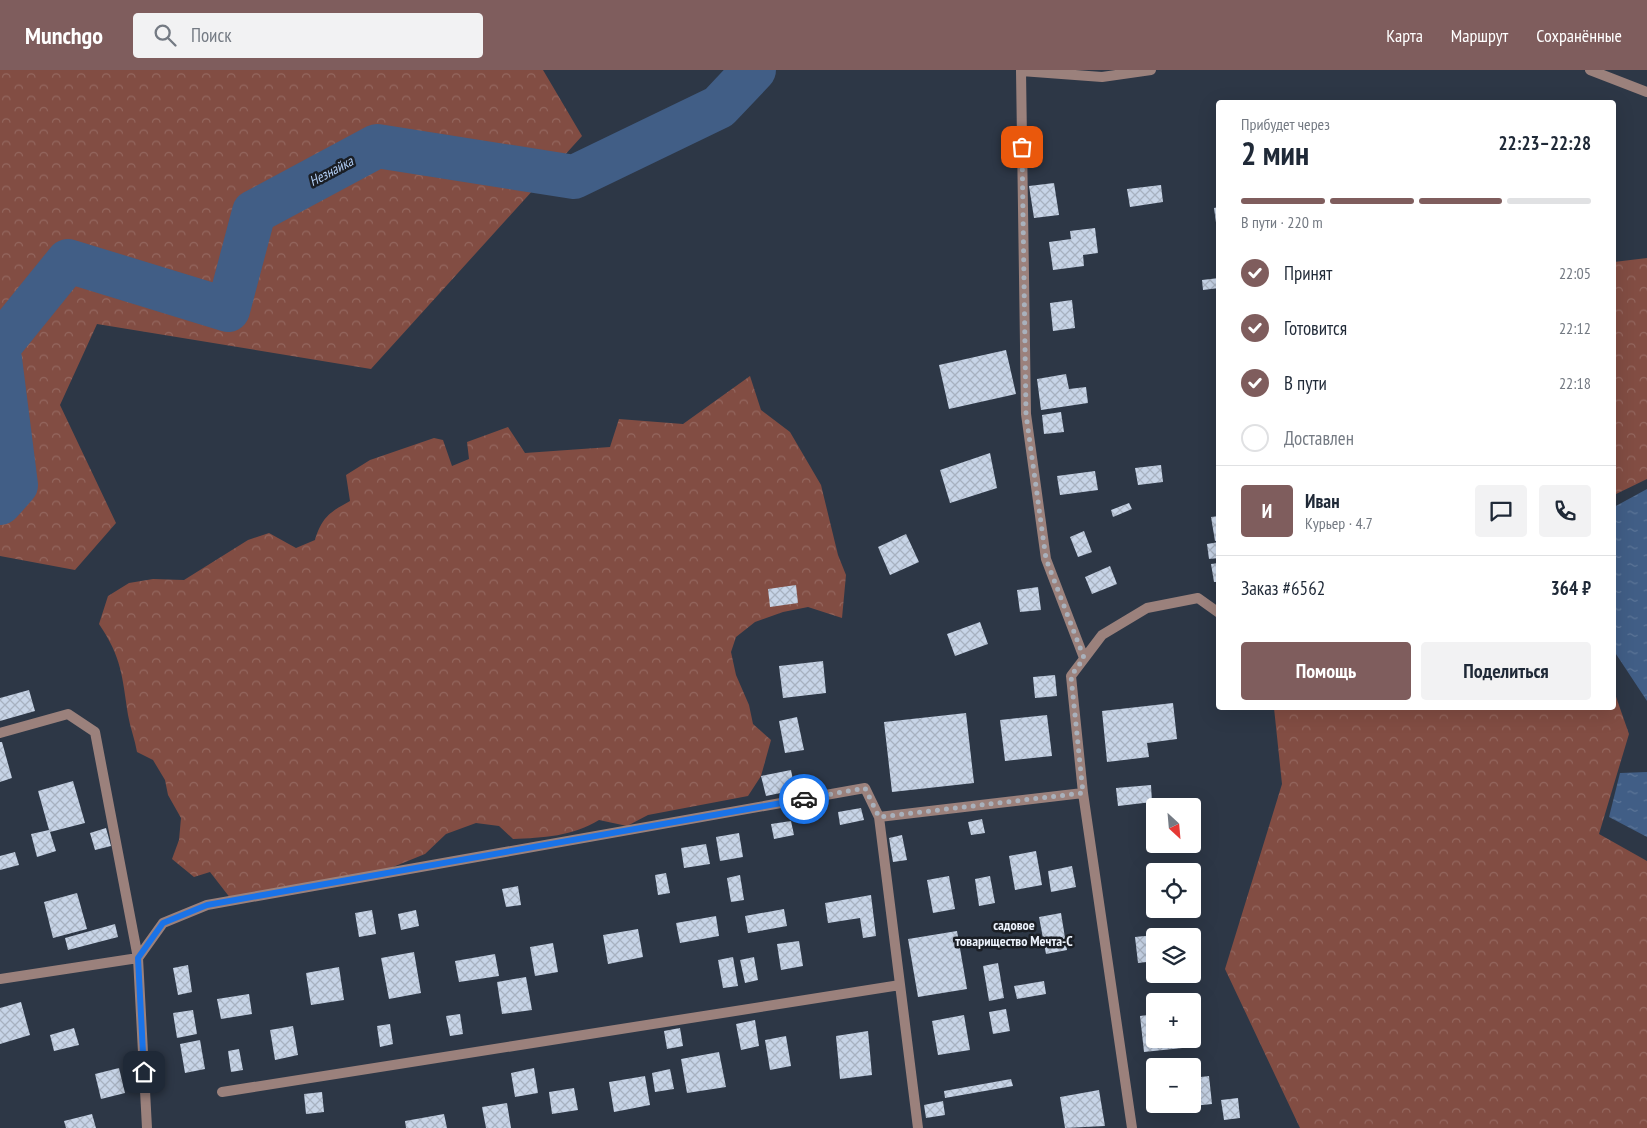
<!DOCTYPE html>
<html lang="ru">
<meta charset="utf-8">
<style>
body{margin:0;font-family:"PT Sans Narrow",sans-serif;background:#f2f2f3;color:#1f2937;height:100vh;display:flex;flex-direction:column;font-size:19px;white-space:nowrap}
*{box-sizing:border-box;margin:0}
p{font-size:16px;color:#747a83}
.icon{flex:none;width:28px;height:28px;fill:none;stroke:currentColor;stroke-width:2;stroke-linecap:round;stroke-linejoin:round}
.map{position:relative;flex:1;overflow:hidden}
.sheet{position:absolute;left:1216px;top:30px;width:400px;height:610px;display:flex;flex-direction:column;background:#fff;border-radius:5px;box-shadow:0 5px 20px #0002}
.sheet>*{flex:none}
.needle{width:32px;rotate:154deg}
.buttons{position:absolute;left:1146px;top:728px;display:grid;gap:10px}
.buttons a{display:grid;place-items:center;width:55px;height:55px;border-radius:5px;background:#fff;box-shadow:0 5px 20px #0002;font-size:25px}
.pin{position:absolute;display:grid;place-items:center;width:42px;height:42px;color:#fff;margin:-21px;border-radius:10px;box-shadow:0 2px 8px #0006}
.courier{position:absolute;display:grid;place-items:center;width:50px;height:50px;margin:-25px;border:4px solid #1a73e8;border-radius:50%;background:#fff;color:#222;box-shadow:0 1px 6px #0007}
.overview em{font-style:normal;font-weight:700}
.overview div{display:flex;flex-direction:column-reverse}
.overview{display:flex;align-items:center;justify-content:space-between;height:85px;padding:0 25px}
h1{font-size:32px;font-weight:700;line-height:38px}
.bar{display:grid;grid-template-columns:repeat(4,1fr);gap:8px 5px;align-content:center;height:60px;padding:0 25px}
.bar i{height:6px;border-radius:4px;background:#e0e1e3}
.bar .on{background:#7f5d5d}
.bar p{grid-column:span 4}
.line{display:flex;align-items:center;gap:12px;padding:0 25px;border-top:1px solid #e0e1e3}
.line div{flex:1}
.round{display:grid;place-items:center;flex:none;width:52px;height:52px;border-radius:5px;background:#f2f2f3}
ol{padding:0 25px;list-style:none}
li{display:flex;align-items:center;gap:15px;height:55px}
li p{margin-inline-start:auto}
li .icon{padding:5px;border-radius:50%;background:#7f5d5d;color:#fff;stroke-width:4}
li:last-child{color:#747a83}
li i{width:28px;height:28px;border:2px solid #e0e1e3;border-radius:50%}
.primary-button{display:flex;gap:10px;margin-top:auto;padding:10px 25px}
.primary-button a{flex:1;height:58px;border-radius:5px;background:#7f5d5d;color:#fff;font-size:20px;font-weight:700;line-height:58px;text-align:center}
.primary-button a+a{background:#f2f2f3;color:#1f2937}
header{display:flex;align-items:center;gap:30px;box-sizing:border-box;height:70px;padding:0 25px;background:#7f5d5d;color:#fff}
header strong{font-size:24px}
nav{display:flex;gap:28px;margin-inline-start:auto;font-size:18px}
.search{width:350px;height:45px;background:#f2f2f3;display:flex;align-items:center;gap:12px;box-sizing:border-box;padding:0 18px;border-radius:5px;color:#747a83;font-size:19px}
.map>svg:first-child{display:block}
.forest{fill:url(#forest-crowns)}
.water{fill:url(#water-ripples)}
.lines{fill:none;stroke-linecap:round;stroke-linejoin:round}
.river{stroke:#415e86;stroke-width:44}
.building{fill:url(#building-cross-hatch)}
.minor{stroke:#9b817c;stroke-width:10}
.done{stroke:#a9b1bc;stroke-width:5;stroke-dasharray:0 9}
.route{stroke:#1a73e8;stroke-width:6}
.labels{text-anchor:middle;stroke-width:5;stroke-linejoin:round;paint-order:stroke}
.water-label{font-size:14px;font-style:italic;fill:#b2cef5;stroke:#1a1e25}
.neighbourhood-label{font-size:14px;font-weight:bold;fill:#ecf2fc;stroke:#1a1e25}
</style>
<header>
<strong>Munchgo</strong>
<div class="search"><svg class="icon" aria-label="search" viewBox="0 0 24 24"><circle cx="10" cy="10" r="6"/><path d="M15 15l6 6"/></svg>Поиск</div>
<nav><a>Карта</a><a>Маршрут</a><a>Сохранённые</a></nav>
</header>
<div class="map">
<svg width="1647" height="1058" viewBox="0 0 1647 1058">
<defs>
<pattern id="forest-crowns" width="20" height="18" patternUnits="userSpaceOnUse" patternTransform="scale(1.25)"><rect width="20" height="18" fill="#824d43"/><path d="M2 6a3 3 0 1 1 6 0M12 15a3 3 0 1 1 6 0" fill="none" stroke="#94675f"/></pattern>
<pattern id="water-ripples" width="26" height="14" patternUnits="userSpaceOnUse" patternTransform="scale(1.25)"><rect width="26" height="14" fill="#415e86"/><path d="M2 4q2-2 4 0t4 0M15 11q2-2 4 0t4 0" fill="none" stroke="#5d7698"/></pattern>
<pattern id="building-cross-hatch" width="8" height="8" patternUnits="userSpaceOnUse" patternTransform="scale(1.25)"><rect width="8" height="8" fill="#c7d4e7"/><path d="M0 0l8 8M0 8l8-8" fill="none" stroke="#a7b1c0"/></pattern>
</defs>
<rect width="100%" height="100%" fill="#2d3746"/>
<path class="forest" d="M 0,0 L 543,0 L 582,66 L 371,299 L 97,254 L 60,335 L 116,453 L 75,500 L 0,486 Z
M 1647,188 L 1647,409 L 1614,425 L 1614,192 Z
M 750,306 L 761,340 L 790,362 L 821,415 L 838,485 L 846,505 L 842,548 L 808,537 L 783,542 L 755,552 L 736,567 L 731,582 L 736,605 L 749,635 L 753,654 L 771,670 L 761,706 L 748,726 L 648,745 L 627,756 L 599,750 C 574,766 542,768 513,769 L 499,756 L 476,753 L 446,764 L 425,784 L 388,799 L 231,829 L 210,802 L 194,807 L 172,789 L 179,770 L 181,748 L 168,725 L 165,710 L 153,690 L 137,682 C 135,670 130,657 128,645 C 122,606 122,588 99,554 L 108,526 L 129,513 L 153,509 L 184,510 L 248,470 L 269,463 L 296,478 L 315,470 C 322,447 330,442 350,431 L 346,405 L 370,390 L 434,368 L 443,370 L 452,396 L 469,389 L 467,372 L 508,357 L 525,383 L 610,377 L 619,349 L 683,354 Z
M 1614,621 L 1629,664 L 1599,764 L 1647,791 L 1647,1058 L 1300,1058 L 1225,899 L 1282,714 L 1274,638 L 1614,638 Z"/>
<path class="water" d="M 1647,419 L 1647,631 L 1614,581 L 1614,437 Z
M 1647,702 L 1647,767 L 1609,747 L 1620,703 Z"/>
<g class="lines">
<path class="river" d="M 0,275 L 68,191 L 228,240 L 254,142 L 377,76 L 574,107 L 719,37 L 754,0
M 0,289 L 16,415 L 0,433"/>
</g>
<path class="building" d="M 1054,113 L 1059,145 L 1034,148 L 1029,116 Z
M 1161,115 L 1163,132 L 1130,137 L 1127,119 Z
M 1219,137 L 1219,167 L 1218,167 L 1214,138 Z
M 1095,158 L 1098,183 L 1083,185 L 1084,196 L 1053,200 L 1049,172 L 1071,169 L 1070,161 Z
M 1219,208 L 1219,218 L 1203,220 L 1202,210 Z
M 1072,230 L 1075,258 L 1053,261 L 1050,233 Z
M 1006,280 L 1016,324 L 949,339 L 939,295 Z
M 1066,304 L 1069,319 L 1086,317 L 1088,333 L 1041,340 L 1037,309 Z
M 1061,342 L 1064,362 L 1044,364 L 1042,345 Z
M 990,383 L 997,418 L 950,433 L 940,400 Z
M 1161,395 L 1163,412 L 1138,415 L 1135,398 Z
M 1095,401 L 1098,420 L 1060,425 L 1057,406 Z
M 1129,433 L 1132,439 L 1113,447 L 1111,440 Z
M 1219,446 L 1219,470 L 1215,471 L 1211,447 Z
M 1084,461 L 1092,482 L 1078,487 L 1070,467 Z
M 906,464 L 919,492 L 890,505 L 878,477 Z
M 1219,472 L 1219,488 L 1209,489 L 1207,474 Z
M 1219,493 L 1219,512 L 1214,512 L 1211,494 Z
M 1110,496 L 1117,514 L 1092,524 L 1085,507 Z
M 796,515 L 798,533 L 770,537 L 768,519 Z
M 1038,517 L 1041,540 L 1020,542 L 1017,520 Z
M 980,552 L 988,574 L 955,586 L 947,564 Z
M 823,591 L 826,623 L 783,628 L 779,596 Z
M 1055,605 L 1057,626 L 1035,628 L 1033,607 Z
M 29,620 L 35,641 L 0,651 L 0,628 Z
M 1173,633 L 1177,669 L 1147,673 L 1149,687 L 1107,692 L 1102,641 Z
M 966,643 L 974,713 L 892,722 L 884,652 Z
M 1047,645 L 1052,686 L 1005,691 L 1000,650 Z
M 797,647 L 804,680 L 785,683 L 779,651 Z
M 0,672 L 2,672 L 12,708 L 0,712 Z
M 791,700 L 795,720 L 766,726 L 761,706 Z
M 73,711 L 85,753 L 50,762 L 56,781 L 37,787 L 31,764 L 49,760 L 38,721 Z
M 1151,715 L 1152,732 L 1118,736 L 1116,718 Z
M 861,738 L 864,750 L 840,755 L 838,742 Z
M 982,749 L 985,763 L 971,765 L 968,752 Z
M 791,751 L 794,765 L 774,769 L 771,754 Z
M 106,758 L 111,776 L 95,780 L 90,763 Z
M 739,763 L 743,787 L 720,791 L 716,767 Z
M 902,765 L 907,790 L 893,792 L 889,768 Z
M 706,774 L 710,794 L 684,798 L 681,778 Z
M 1036,781 L 1042,815 L 1015,820 L 1009,786 Z
M 15,782 L 19,795 L 0,800 L 0,786 Z
M 1072,796 L 1076,817 L 1051,822 L 1048,801 Z
M 666,803 L 670,823 L 658,825 L 655,805 Z
M 740,805 L 744,830 L 731,832 L 727,808 Z
M 949,806 L 955,839 L 933,843 L 927,810 Z
M 990,806 L 995,833 L 979,836 L 975,809 Z
M 518,816 L 521,835 L 506,837 L 502,819 Z
M 77,823 L 87,859 L 53,868 L 44,832 Z
M 871,825 L 876,866 L 863,868 L 860,848 L 828,853 L 825,833 Z
M 784,839 L 787,856 L 748,863 L 745,846 Z
M 372,840 L 376,864 L 359,867 L 355,843 Z
M 416,840 L 419,856 L 401,860 L 398,844 Z
M 1061,843 L 1067,880 L 1046,884 L 1039,847 Z
M 716,846 L 719,866 L 680,873 L 676,853 Z
M 115,854 L 118,867 L 68,880 L 65,868 Z
M 638,859 L 643,887 L 608,894 L 603,865 Z
M 957,861 L 967,919 L 918,927 L 908,869 Z
M 1183,862 L 1184,866 L 1156,866 L 1156,865 Z
M 1155,865 L 1155,891 L 1138,893 L 1135,867 Z
M 799,871 L 803,896 L 781,900 L 777,874 Z
M 553,873 L 558,902 L 535,906 L 530,877 Z
M 414,882 L 421,923 L 389,929 L 381,888 Z
M 495,884 L 499,906 L 459,912 L 455,891 Z
M 733,887 L 738,916 L 723,918 L 718,890 Z
M 754,887 L 758,910 L 745,913 L 740,890 Z
M 998,893 L 1004,928 L 989,931 L 983,896 Z
M 188,895 L 192,922 L 178,925 L 173,898 Z
M 339,897 L 344,930 L 311,935 L 306,903 Z
M 526,907 L 532,940 L 502,944 L 497,912 Z
M 1044,911 L 1046,924 L 1017,929 L 1014,916 Z
M 249,924 L 252,944 L 221,949 L 217,929 Z
M 21,932 L 30,965 L 0,974 L 0,938 Z
M 1006,939 L 1010,961 L 993,964 L 989,942 Z
M 193,940 L 197,964 L 177,968 L 173,943 Z
M 460,944 L 463,964 L 450,966 L 446,946 Z
M 1155,944 L 1155,969 L 1191,969 L 1192,977 L 1144,982 L 1140,946 Z
M 964,945 L 970,980 L 938,985 L 932,951 Z
M 755,950 L 759,976 L 741,980 L 736,954 Z
M 390,954 L 393,974 L 380,977 L 377,956 Z
M 293,956 L 298,985 L 275,990 L 270,960 Z
M 74,958 L 79,975 L 54,981 L 50,965 Z
M 680,958 L 683,976 L 667,979 L 664,961 Z
M 868,961 L 872,1005 L 840,1009 L 836,966 Z
M 786,966 L 791,996 L 770,1000 L 765,970 Z
M 200,970 L 205,999 L 185,1003 L 180,974 Z
M 239,979 L 243,1000 L 231,1002 L 228,981 Z
M 719,982 L 726,1017 L 687,1023 L 681,989 Z
M 119,998 L 125,1023 L 101,1029 L 95,1004 Z
M 534,998 L 538,1023 L 515,1027 L 511,1003 Z
M 670,999 L 674,1019 L 655,1022 L 652,1003 Z
M 645,1006 L 650,1035 L 614,1042 L 609,1012 Z
M 1209,1006 L 1212,1034 L 1155,1040 L 1155,1034 L 1192,1034 L 1192,1008 Z
M 1011,1009 L 1013,1016 L 945,1028 L 944,1021 Z
M 574,1018 L 578,1040 L 552,1044 L 549,1022 Z
M 1099,1020 L 1105,1056 L 1065,1058 L 1060,1027 Z
M 322,1022 L 324,1042 L 306,1044 L 304,1024 Z
M 1238,1028 L 1240,1048 L 1224,1050 L 1221,1030 Z
M 943,1031 L 945,1045 L 926,1048 L 924,1035 Z
M 507,1033 L 511,1058 L 486,1058 L 482,1037 Z
M 92,1044 L 96,1058 L 66,1058 L 64,1051 Z
M 444,1044 L 447,1058 L 406,1058 L 405,1051 Z"/>
<g class="lines">
<path class="minor" d="M 1590,0 L 1647,22
M 1084,588 L 1046,489 L 1026,344 L 1021,1 L 1102,7 L 1151,0
M 0,663 L 68,644 L 95,662 L 138,888 L 147,1058
M 879,747 L 1083,723
M 0,909 L 138,888 L 163,853 L 207,835 L 865,718 L 879,747 L 918,1058
M 222,1022 L 900,915
M 1132,1058 L 1083,723 L 1071,606 L 1102,565 L 1147,538 L 1198,528 L 1219,543"/>
</g>
<g class="lines">
<path class="done" d="M 804,729 L 865,718 L 879,747 L 1083,723 L 1071,606 L 1084,588 L 1046,489 L 1026,344 L 1022,77"/>
<path class="route" d="M 144,1002 L 138,888 L 163,853 L 207,835 L 804,729"/>
</g>
<g class="labels">
<g class="water-label">
<text transform="translate(331 101) rotate(-28)" y="5">Незнайка</text>
</g>
<g class="neighbourhood-label">
<text x="1014" y="860">садовое<tspan x="1014" dy="16">товарищество Мечта-С</tspan></text>
</g>
</g>
</svg>
<div class="buttons">
<a><svg class="needle" viewBox="-14 -14 28 28"><path d="M0-13l5 13h-10z" fill="#e53935"/><path d="M0 13l5-13h-10z" fill="#747a83"/></svg></a>
<a><svg class="icon" aria-label="locate" viewBox="0 0 24 24"><circle cx="12" cy="12" r="6"/><path d="M12 2v4M12 18v4M2 12h4M18 12h4"/></svg></a>
<a><svg class="icon" aria-label="layers" viewBox="0 0 24 24"><path d="M12 4l9 5-9 5-9-5zM3 14l9 5 9-5"/></svg></a>
<a>+</a>
<a>−</a>
</div>
<div class="pin" style="left:1022px;top:77px;background:#ea580c"><svg class="icon" aria-label="bag" viewBox="0 0 24 24"><path d="M5 8h14l-1 12H6zM9 8a3 3 0 0 1 6 0"/></svg></div>
<div class="pin" style="left:144px;top:1002px;background:#1f2937"><svg class="icon" aria-label="home" viewBox="0 0 24 24"><path d="M3 11l9-7 9 7M6 9v11h12V9"/></svg></div>
<div class="courier" style="left:804px;top:729px"><svg class="icon" aria-label="car" viewBox="0 0 24 24"><path d="M5 17H2v-5l4-1 3-4h7l3 4 3 1v5h-3M9 17h6M6 11h13"/><circle cx="7" cy="17" r="2"/><circle cx="17" cy="17" r="2"/></svg></div>
<section class="sheet">
<div class="overview"><div><h1>2 мин</h1><p>Прибудет через</p></div><em>22:23–22:28</em></div>
<div class="bar"><i class="on"></i><i class="on"></i><i class="on"></i><i></i><p>В пути · 220 m</p></div>
<ol>
<li><svg class="icon" aria-label="check" viewBox="0 0 24 24"><path d="M5 12l5 5 9-10"/></svg>Принят<p>22:05</p></li>
<li><svg class="icon" aria-label="check" viewBox="0 0 24 24"><path d="M5 12l5 5 9-10"/></svg>Готовится<p>22:12</p></li>
<li><svg class="icon" aria-label="check" viewBox="0 0 24 24"><path d="M5 12l5 5 9-10"/></svg>В пути<p>22:18</p></li>
<li><i></i>Доставлен</li>
</ol>
<div class="line" style="height:90px"><b class="round" style="background:#7f5d5d;color:#fff">И</b><div><b>Иван</b><p>Курьер · 4.7</p></div><a class="round"><svg class="icon" aria-label="chat" viewBox="0 0 24 24"><path d="M4 5h16v11H9l-5 4z"/></svg></a><a class="round"><svg class="icon" aria-label="phone" viewBox="0 0 24 24"><path d="M5 4h4l2 5-3 2q2 4 5 5l2-3 5 2v4C11 20 4 13 5 4z"/></svg></a></div>
<div class="line" style="height:65px"><div>Заказ #6562</div><b>364 ₽</b></div>
<div class="primary-button"><a>Помощь</a><a>Поделиться</a></div>
</section>
</div>
